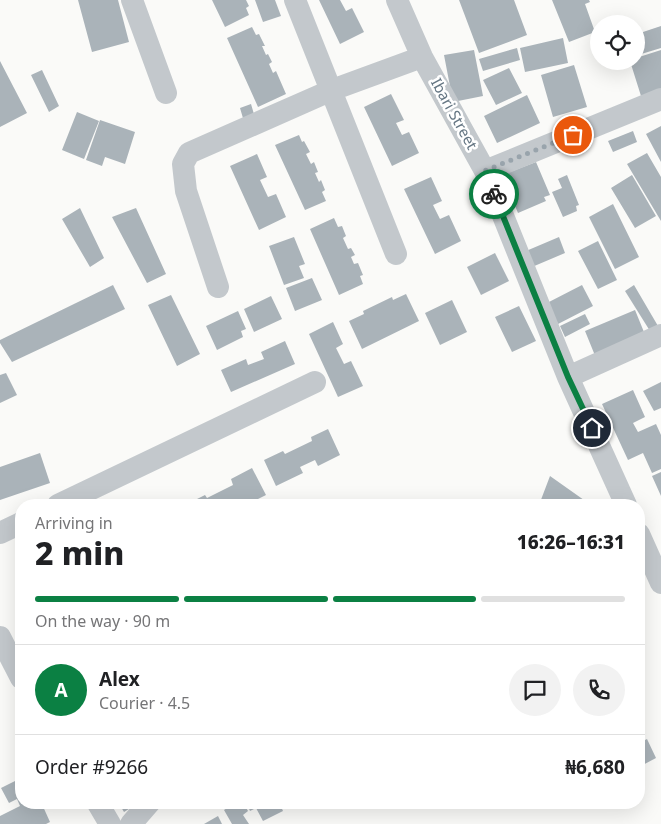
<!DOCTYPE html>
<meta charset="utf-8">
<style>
body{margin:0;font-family:"Noto Sans",sans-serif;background:#f2f2f2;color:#202124;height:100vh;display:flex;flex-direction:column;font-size:19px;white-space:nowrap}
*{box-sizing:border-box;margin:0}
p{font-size:16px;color:#757577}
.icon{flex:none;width:28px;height:28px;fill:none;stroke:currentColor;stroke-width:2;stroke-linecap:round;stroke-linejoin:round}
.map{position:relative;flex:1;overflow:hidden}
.panel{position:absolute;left:15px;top:499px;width:630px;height:310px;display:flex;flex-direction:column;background:#fff;border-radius:20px;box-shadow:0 5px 20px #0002}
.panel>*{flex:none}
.controls{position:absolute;left:590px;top:15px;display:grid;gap:10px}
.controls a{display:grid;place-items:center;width:55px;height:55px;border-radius:50%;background:#fff;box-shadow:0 5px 20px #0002;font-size:25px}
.pin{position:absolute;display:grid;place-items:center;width:42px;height:42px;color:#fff;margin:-21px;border:2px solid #fff;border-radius:50%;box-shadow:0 1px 5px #0007}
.courier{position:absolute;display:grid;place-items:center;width:50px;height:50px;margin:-25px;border:4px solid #0b8043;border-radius:50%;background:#fff;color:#222;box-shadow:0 1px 6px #0007}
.headline em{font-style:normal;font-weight:800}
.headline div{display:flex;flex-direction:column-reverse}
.headline{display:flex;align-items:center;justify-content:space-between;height:85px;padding:0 20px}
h1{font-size:32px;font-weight:800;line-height:38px}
.bar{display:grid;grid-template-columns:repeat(4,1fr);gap:8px 5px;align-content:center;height:60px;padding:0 20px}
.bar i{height:6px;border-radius:4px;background:#e0e0e0}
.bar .selected{background:#0b8043}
.bar p{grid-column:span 4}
.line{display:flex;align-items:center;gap:12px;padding:0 20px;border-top:1px solid #e0e0e0}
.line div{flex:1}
.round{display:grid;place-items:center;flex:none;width:52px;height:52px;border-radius:26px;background:#f2f2f2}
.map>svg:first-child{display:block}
.building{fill:#aab3b9}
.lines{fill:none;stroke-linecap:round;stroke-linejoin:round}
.minor{stroke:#c3c8cc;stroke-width:22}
.done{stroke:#99a4ac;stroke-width:5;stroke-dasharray:0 9}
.route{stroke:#0b8043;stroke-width:6}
.labels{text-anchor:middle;stroke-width:5;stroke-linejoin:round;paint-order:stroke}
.street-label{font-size:15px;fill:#657683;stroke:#fff}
</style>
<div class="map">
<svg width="661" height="824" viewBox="0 0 661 824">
<rect width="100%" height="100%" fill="#fafaf8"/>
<path class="building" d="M 78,0 L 118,0 L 129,42 L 92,52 Z
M 212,0 L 246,0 L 249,6 L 246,8 L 249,15 L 225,27 Z
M 255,0 L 275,0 L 281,16 L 263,22 Z
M 319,0 L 340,0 L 346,11 L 352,8 L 364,32 L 340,44 Z
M 459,0 L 514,0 L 527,35 L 479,53 Z
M 552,0 L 589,0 L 590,2 L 585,4 L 595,32 L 569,42 Z
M 661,26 L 661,48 L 638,55 L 636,40 L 642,38 L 640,33 Z
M 252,27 L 256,35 L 259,34 L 265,46 L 262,46 L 266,55 L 268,54 L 272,62 L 269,64 L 273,73 L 276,71 L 286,94 L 258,107 L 227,38 Z
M 563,38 L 568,63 L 525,72 L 520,48 Z
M 517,48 L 520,60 L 483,71 L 479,59 Z
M 474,50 L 483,96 L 453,102 L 444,55 Z
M 661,50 L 661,90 L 641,96 L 630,61 L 636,61 L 636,58 Z
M 0,61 L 27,113 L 0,127 Z
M 574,65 L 587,107 L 553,117 L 541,75 Z
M 509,68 L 522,93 L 496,105 L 483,80 Z
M 42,70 L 59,106 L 49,112 L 31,75 Z
M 391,94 L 404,120 L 396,123 L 402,135 L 409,132 L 419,153 L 392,166 L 364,107 Z
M 527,95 L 540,123 L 497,143 L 484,116 Z
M 251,104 L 256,121 L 245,125 L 240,108 Z
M 77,112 L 99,121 L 84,159 L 62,150 Z
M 100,120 L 135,132 L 125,164 L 105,157 L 102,166 L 86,160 Z
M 661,126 L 661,162 L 646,134 Z
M 633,131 L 637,142 L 613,152 L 608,141 Z
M 299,135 L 302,142 L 304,141 L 310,152 L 306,154 L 311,164 L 314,162 L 318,172 L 315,173 L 319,182 L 321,180 L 325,190 L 322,192 L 326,201 L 305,210 L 275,145 Z
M 647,153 L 661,177 L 661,221 L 627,164 Z
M 257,154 L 267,177 L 260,180 L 268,197 L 276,194 L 286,217 L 259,230 L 230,166 Z
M 536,162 L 550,195 L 544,197 L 546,201 L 518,213 L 502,175 Z
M 567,175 L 579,205 L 576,206 L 577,211 L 563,217 L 552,192 L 562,188 L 558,179 Z
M 632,175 L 656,216 L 635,228 L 611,188 Z
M 431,177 L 442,201 L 433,205 L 440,219 L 449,215 L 461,241 L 435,254 L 404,189 Z
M 613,204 L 639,257 L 615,269 L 589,217 Z
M 80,208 L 104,258 L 90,267 L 62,219 Z
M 136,208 L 166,274 L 147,283 L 112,217 Z
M 334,218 L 338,227 L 342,226 L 346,236 L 343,238 L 348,249 L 351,248 L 355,255 L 351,257 L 354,264 L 358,263 L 363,275 L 360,276 L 363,284 L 339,295 L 310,229 Z
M 294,237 L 305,264 L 299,266 L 304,278 L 284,285 L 269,246 Z
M 559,237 L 565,253 L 532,267 L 526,251 Z
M 598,241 L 617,280 L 598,289 L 578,251 Z
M 495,253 L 509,281 L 481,295 L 467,267 Z
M 312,278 L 322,300 L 295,311 L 286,288 Z
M 113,285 L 125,309 L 12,362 L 0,343 L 0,340 Z
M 582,285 L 593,306 L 558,324 L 547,303 Z
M 634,285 L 658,326 L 650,331 L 625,291 Z
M 406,294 L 419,321 L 362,349 L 349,321 L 364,314 L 363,311 L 392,297 L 393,300 Z
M 171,295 L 200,354 L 177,366 L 148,305 Z
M 271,296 L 282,319 L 254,332 L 244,309 Z
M 452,300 L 467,332 L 440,345 L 425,313 Z
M 519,306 L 536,341 L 512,352 L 495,317 Z
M 635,310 L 646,337 L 596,358 L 585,331 Z
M 238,311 L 246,329 L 241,331 L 243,337 L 217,350 L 206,326 Z
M 585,314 L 590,324 L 565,337 L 560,326 Z
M 333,322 L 343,344 L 336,348 L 344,364 L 351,361 L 363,386 L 338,397 L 309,334 Z
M 285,341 L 295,364 L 231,392 L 221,370 L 246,359 L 248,365 L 264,359 L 261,352 Z
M 6,373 L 17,395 L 0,403 L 0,375 Z
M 661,382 L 661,408 L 654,411 L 643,391 Z
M 633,390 L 645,417 L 633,423 L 638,432 L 656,424 L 661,435 L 661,469 L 652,473 L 643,453 L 628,460 L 602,404 Z
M 328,429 L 340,455 L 318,466 L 315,460 L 300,467 L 303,473 L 276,486 L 264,460 L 283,451 L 285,454 L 312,441 L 311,437 Z
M 40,453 L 50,483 L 0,500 L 0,467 Z
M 252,468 L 266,495 L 246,505 L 238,505 L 236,501 L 229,505 L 192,505 L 191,502 L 205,495 L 207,498 L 233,485 L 231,479 Z
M 661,472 L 661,496 L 652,476 Z
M 550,476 L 591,505 L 539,505 Z
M 647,739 L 656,758 L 639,767 L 639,743 Z
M 21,778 L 21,802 L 41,802 L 50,822 L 46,824 L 0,824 L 0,816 L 20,806 L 17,799 L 9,803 L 1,788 Z
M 118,802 L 140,802 L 124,812 Z
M 236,802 L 243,802 L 248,811 L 243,815 L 249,824 L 232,824 L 224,810 Z
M 246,802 L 279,802 L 283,811 L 263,821 L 256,808 L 250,811 Z
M 218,816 L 222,824 L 204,824 Z"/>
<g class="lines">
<path class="minor" d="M 132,0 L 166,93
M 295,0 L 396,254
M 397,0 L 422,57 L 485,171 L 568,377 L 626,505
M 485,171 L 661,99
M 218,287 L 186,191 L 183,164 L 189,153 L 332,90 L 422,57
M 568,377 L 661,335
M 58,505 L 315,382
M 0,533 L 21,523
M 639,534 L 661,583
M 0,637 L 21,678
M 97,802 L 110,824
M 131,824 L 150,802"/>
</g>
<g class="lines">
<path class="done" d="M 494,194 L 484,171 L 573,135"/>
<path class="route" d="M 494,194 L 568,377 L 592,428"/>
</g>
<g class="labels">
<g class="street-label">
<text transform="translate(454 114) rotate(61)" y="5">Ibari Street</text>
</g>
</g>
</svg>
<div class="controls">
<a><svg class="icon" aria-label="locate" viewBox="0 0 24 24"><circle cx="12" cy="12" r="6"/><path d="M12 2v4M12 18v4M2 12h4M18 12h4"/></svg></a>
</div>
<div class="pin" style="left:573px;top:135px;background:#ea580c"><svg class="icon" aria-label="bag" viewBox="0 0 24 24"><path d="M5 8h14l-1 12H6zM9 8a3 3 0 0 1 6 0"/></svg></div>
<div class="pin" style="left:592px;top:428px;background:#1f2937"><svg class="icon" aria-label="home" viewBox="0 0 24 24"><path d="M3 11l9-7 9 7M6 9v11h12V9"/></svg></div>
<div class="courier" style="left:494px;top:194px"><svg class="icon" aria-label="bike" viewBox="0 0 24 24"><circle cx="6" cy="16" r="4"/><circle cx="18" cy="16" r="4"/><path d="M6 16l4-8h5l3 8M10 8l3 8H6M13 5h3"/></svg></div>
<section class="panel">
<div class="headline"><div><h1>2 min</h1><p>Arriving in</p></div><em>16:26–16:31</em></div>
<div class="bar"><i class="selected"></i><i class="selected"></i><i class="selected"></i><i></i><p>On the way · 90 m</p></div>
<div class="line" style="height:90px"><b class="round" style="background:#0b8043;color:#fff">A</b><div><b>Alex</b><p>Courier · 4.5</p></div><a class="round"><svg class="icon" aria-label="chat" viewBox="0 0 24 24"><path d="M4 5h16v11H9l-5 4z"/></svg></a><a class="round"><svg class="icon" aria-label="phone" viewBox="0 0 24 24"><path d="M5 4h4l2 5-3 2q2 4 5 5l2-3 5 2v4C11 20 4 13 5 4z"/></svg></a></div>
<div class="line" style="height:65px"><div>Order #9266</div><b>₦6,680</b></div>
</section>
</div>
